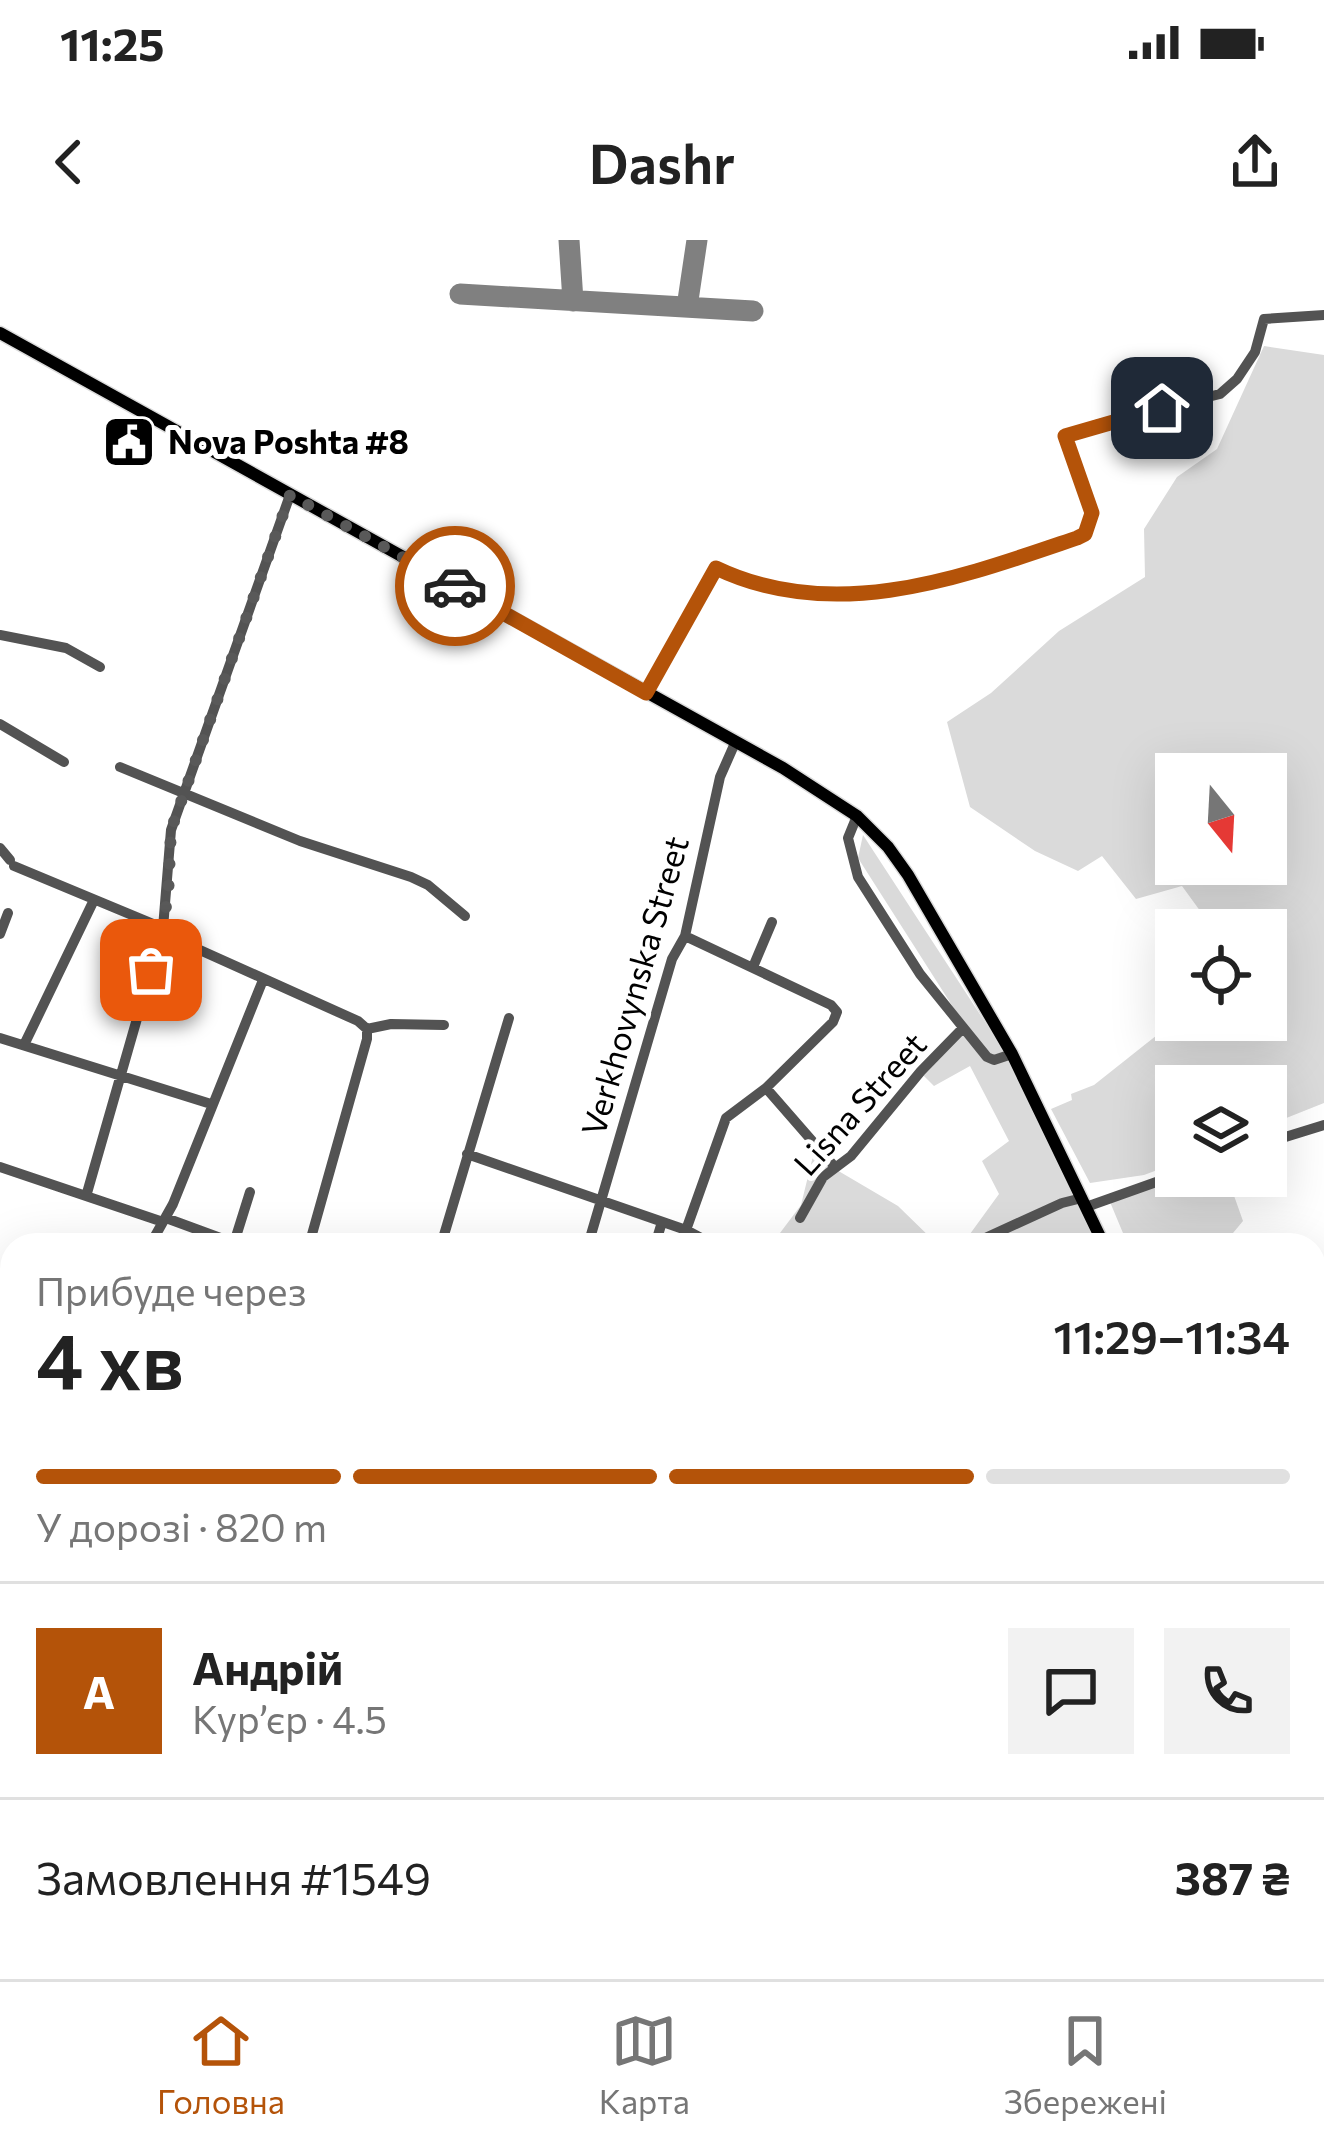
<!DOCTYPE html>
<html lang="uk">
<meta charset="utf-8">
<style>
body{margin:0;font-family:Commissioner,sans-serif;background:#f2f2f2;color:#222;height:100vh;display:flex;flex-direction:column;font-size:45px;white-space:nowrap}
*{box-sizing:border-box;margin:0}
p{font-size:39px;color:#767676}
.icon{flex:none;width:66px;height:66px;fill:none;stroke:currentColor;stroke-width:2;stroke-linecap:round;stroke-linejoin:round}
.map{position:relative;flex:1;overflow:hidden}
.side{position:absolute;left:0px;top:993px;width:1326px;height:747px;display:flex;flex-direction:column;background:#fff;border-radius:36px 36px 0 0;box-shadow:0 12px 48px #0002}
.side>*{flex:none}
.needle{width:78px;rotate:162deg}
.tools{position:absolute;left:1155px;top:513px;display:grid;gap:24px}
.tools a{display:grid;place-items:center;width:132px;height:132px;border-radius:0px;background:#fff;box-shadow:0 12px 48px #0002;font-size:60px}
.pin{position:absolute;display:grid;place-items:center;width:102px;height:102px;color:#fff;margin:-51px;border-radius:24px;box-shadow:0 6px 18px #0006}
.courier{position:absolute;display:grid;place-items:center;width:120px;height:120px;margin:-60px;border:9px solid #b45309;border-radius:50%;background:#fff;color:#222;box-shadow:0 3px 15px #0007}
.overview em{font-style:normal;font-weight:600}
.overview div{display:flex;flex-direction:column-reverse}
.overview{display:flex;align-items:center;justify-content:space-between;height:204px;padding:0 36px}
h1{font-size:78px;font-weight:600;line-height:90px}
.bar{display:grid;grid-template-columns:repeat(4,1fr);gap:18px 12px;align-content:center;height:144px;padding:0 36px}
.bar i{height:15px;border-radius:9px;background:#e0e0e0}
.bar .selected{background:#b45309}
.bar p{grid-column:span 4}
.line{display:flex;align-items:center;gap:30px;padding:0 36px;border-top:3px solid #e0e0e0}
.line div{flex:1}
.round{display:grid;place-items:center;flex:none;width:126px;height:126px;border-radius:0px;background:#f2f2f2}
.status{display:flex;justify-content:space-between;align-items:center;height:84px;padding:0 60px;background:#fff;direction:ltr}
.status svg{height:33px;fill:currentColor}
header{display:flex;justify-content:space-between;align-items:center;height:156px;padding:0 36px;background:#fff;font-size:54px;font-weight:600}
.tab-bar{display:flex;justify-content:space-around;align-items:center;height:168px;border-top:3px solid #e0e0e0;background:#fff;font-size:33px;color:#767676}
.tab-bar a{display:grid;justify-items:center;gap:6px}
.tab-bar .selected{color:#b45309}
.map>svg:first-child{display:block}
.green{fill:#dadada;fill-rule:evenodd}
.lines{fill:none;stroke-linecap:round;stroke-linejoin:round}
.stream{stroke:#a1a1a1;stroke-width:3}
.taxiway{stroke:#808080;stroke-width:21}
.major-casing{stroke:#dbdbdb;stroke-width:15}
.highway-casing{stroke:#dbdbdb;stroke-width:18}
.minor{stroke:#535353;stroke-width:10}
.major{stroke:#000;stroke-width:12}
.highway{stroke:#000;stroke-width:15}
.done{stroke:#595959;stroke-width:12;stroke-dasharray:0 21.6}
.route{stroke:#b45309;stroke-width:15}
.labels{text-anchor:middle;stroke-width:10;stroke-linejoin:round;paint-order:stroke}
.poi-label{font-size:33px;font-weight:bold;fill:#000;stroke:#fff;text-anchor:start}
.street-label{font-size:33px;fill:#000;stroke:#fff}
</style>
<div class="status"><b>11:25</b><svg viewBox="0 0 49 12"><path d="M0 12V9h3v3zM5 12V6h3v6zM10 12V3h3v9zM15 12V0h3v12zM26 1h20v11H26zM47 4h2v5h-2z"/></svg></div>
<header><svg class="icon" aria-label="back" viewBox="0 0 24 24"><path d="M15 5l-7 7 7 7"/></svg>Dashr<svg class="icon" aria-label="share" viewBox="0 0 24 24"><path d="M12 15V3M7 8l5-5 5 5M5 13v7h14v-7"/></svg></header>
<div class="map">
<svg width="1324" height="1739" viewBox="0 0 1324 1739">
<rect width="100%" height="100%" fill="#fff"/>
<path class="green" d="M 1264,106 L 1324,115 L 1324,863 L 1266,886 L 1266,846 L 1176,846 L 1176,923 L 1144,935 L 1090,943 L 1051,869 L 1072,860 L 1071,854 L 1094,845 L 1176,780 L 1266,780 L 1266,690 L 1214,690 L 1182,646 L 1136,659 L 1102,616 L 1078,631 L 1035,611 L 970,567 L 947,482 L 991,453 L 1059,391 L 1145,337 L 1144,289 L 1177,237 L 1217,209 ZM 1176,534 L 1266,534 L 1266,624 L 1176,624 Z
M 863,595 L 1000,805 L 1097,1005 L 962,1005 L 999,954 L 982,921 L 1009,901 L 970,826 L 934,846 L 922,834 L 967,789 L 858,618 Z
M 813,916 L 898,966 L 938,1005 L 771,1005 L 801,965 Z
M 1182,936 L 1227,936 L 1243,981 L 1223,1005 L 1128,1005 L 1110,962 Z
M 370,1728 L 687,1728 L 680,1739 L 363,1739 Z
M 720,1728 L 939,1728 L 939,1739 L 713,1739 Z"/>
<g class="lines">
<path class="stream" d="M 330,1739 L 341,1728"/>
<path class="taxiway" d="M 569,0 L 573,61
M 460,54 L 753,71
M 687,67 L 697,0"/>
<g class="major-casing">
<path id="major" d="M 0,93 L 783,528 L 857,576 L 888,607 L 908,635 L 1012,814 L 1104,1005"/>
</g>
<g class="highway-casing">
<path id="highway" d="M 1314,1449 L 1324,1471
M 690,1739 L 697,1728"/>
</g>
<path class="minor" d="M 0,395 L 66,408 L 100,427
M 647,453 L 717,328 C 836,385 961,338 1077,298 L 1085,294 L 1092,273 L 1065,196 L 1099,184 L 1220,154 L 1237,139 L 1255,112 L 1264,79 L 1324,75
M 0,484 L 64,522
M 120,527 L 300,601 L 411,637 L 428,645 L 465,676
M 857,576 L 848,598 L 858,637 L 920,734 L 987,817 L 994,820 L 1012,814
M 0,608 L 10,620
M 14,626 L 163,688
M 162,693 L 358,781 L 367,789 L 391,784 L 444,785
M 0,694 L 8,673
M 685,696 L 831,765 L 837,772 L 833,782 L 766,848 L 726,878 L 686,990
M 753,727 L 772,682
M 0,798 L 211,864
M 24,805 L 93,662
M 766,848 L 834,926
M 1266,903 L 1324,885
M 467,914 L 686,990 L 714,1005
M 0,927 L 163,982
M 87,953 L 163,688 L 171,590 L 290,255
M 1086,967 L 1176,935
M 166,978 L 234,1003 L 250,952
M 800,978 L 823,937 L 851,916 L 921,831 L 962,789
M 69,1005 L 70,1003
M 150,1005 L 173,964 L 263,740
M 309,1005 L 367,799 L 367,789
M 441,1005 L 509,778
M 588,1005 L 672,719 L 685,696 L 720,537 L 735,503
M 655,1005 L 662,982
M 970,1005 L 1062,963 L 1082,958
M 0,1061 L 11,1023
M 0,1270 L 12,1270
M 1314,1317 L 1324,1337
M 1314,1362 L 1324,1358
M 0,1397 L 12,1397
M 0,1598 L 12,1596
M 0,1668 L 12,1652
M 113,1728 L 126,1739
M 47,1739 L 58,1728
M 320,1739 L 327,1728"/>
<use href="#major" class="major"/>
<use href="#highway" class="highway"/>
</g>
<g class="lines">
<path class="done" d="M 151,730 L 168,658 L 171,590 L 290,255 L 455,346"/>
<path class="route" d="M 455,346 L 646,453 L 716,328 C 835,385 962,337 1077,298 L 1085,294 L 1092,273 L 1065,196 L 1162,168"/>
</g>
<defs>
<g id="civic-square" transform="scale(2.7)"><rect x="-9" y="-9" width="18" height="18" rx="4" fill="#000" stroke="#fff"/><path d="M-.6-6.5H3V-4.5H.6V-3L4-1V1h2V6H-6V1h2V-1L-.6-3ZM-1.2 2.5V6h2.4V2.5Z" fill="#fff"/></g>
</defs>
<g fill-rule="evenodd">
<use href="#civic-square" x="129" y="202"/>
</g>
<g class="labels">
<g class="poi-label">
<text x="168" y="214">Nova Poshta #8</text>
</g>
<g class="street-label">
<text transform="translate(635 746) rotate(-74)" y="12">Verkhovynska Street</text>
<text transform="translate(860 864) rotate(-48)" y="12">Lisna Street</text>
</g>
</g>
</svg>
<div class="tools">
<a><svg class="needle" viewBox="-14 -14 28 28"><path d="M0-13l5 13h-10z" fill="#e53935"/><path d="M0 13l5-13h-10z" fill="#767676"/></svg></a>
<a><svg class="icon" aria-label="locate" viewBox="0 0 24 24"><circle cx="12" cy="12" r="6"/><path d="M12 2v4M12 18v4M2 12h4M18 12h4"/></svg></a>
<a><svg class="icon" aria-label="layers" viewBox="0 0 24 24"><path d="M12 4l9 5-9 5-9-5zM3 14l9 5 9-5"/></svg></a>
</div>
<div class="pin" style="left:151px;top:730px;background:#ea580c"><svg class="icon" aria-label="bag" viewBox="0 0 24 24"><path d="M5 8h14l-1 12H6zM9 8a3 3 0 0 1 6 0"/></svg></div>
<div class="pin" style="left:1162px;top:168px;background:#1f2937"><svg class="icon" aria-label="home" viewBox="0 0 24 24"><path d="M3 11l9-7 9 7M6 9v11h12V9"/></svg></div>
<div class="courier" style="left:455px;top:346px"><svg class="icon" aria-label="car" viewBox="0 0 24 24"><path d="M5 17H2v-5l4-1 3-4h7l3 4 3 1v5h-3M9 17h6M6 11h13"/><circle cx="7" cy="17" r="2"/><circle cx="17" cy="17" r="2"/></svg></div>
<section class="side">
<div class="overview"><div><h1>4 хв</h1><p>Прибуде через</p></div><em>11:29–11:34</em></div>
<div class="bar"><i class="selected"></i><i class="selected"></i><i class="selected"></i><i></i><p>У дорозі · 820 m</p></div>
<div class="line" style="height:216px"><b class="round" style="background:#b45309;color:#fff">А</b><div><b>Андрій</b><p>Кур’єр · 4.5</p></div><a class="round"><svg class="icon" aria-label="chat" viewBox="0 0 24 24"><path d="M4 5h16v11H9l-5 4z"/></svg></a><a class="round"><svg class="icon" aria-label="phone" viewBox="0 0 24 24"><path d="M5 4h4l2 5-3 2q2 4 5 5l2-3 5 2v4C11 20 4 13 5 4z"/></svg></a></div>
<div class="line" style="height:156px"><div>Замовлення #1549</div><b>387 ₴</b></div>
</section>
</div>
<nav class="tab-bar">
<a class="selected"><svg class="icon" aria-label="home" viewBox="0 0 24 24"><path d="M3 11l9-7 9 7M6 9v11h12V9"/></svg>Головна</a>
<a><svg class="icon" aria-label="map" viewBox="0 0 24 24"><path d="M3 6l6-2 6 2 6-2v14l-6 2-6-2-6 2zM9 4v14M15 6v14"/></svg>Карта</a>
<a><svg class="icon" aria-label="saved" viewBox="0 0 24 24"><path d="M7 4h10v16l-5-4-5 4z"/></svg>Збережені</a>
</nav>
